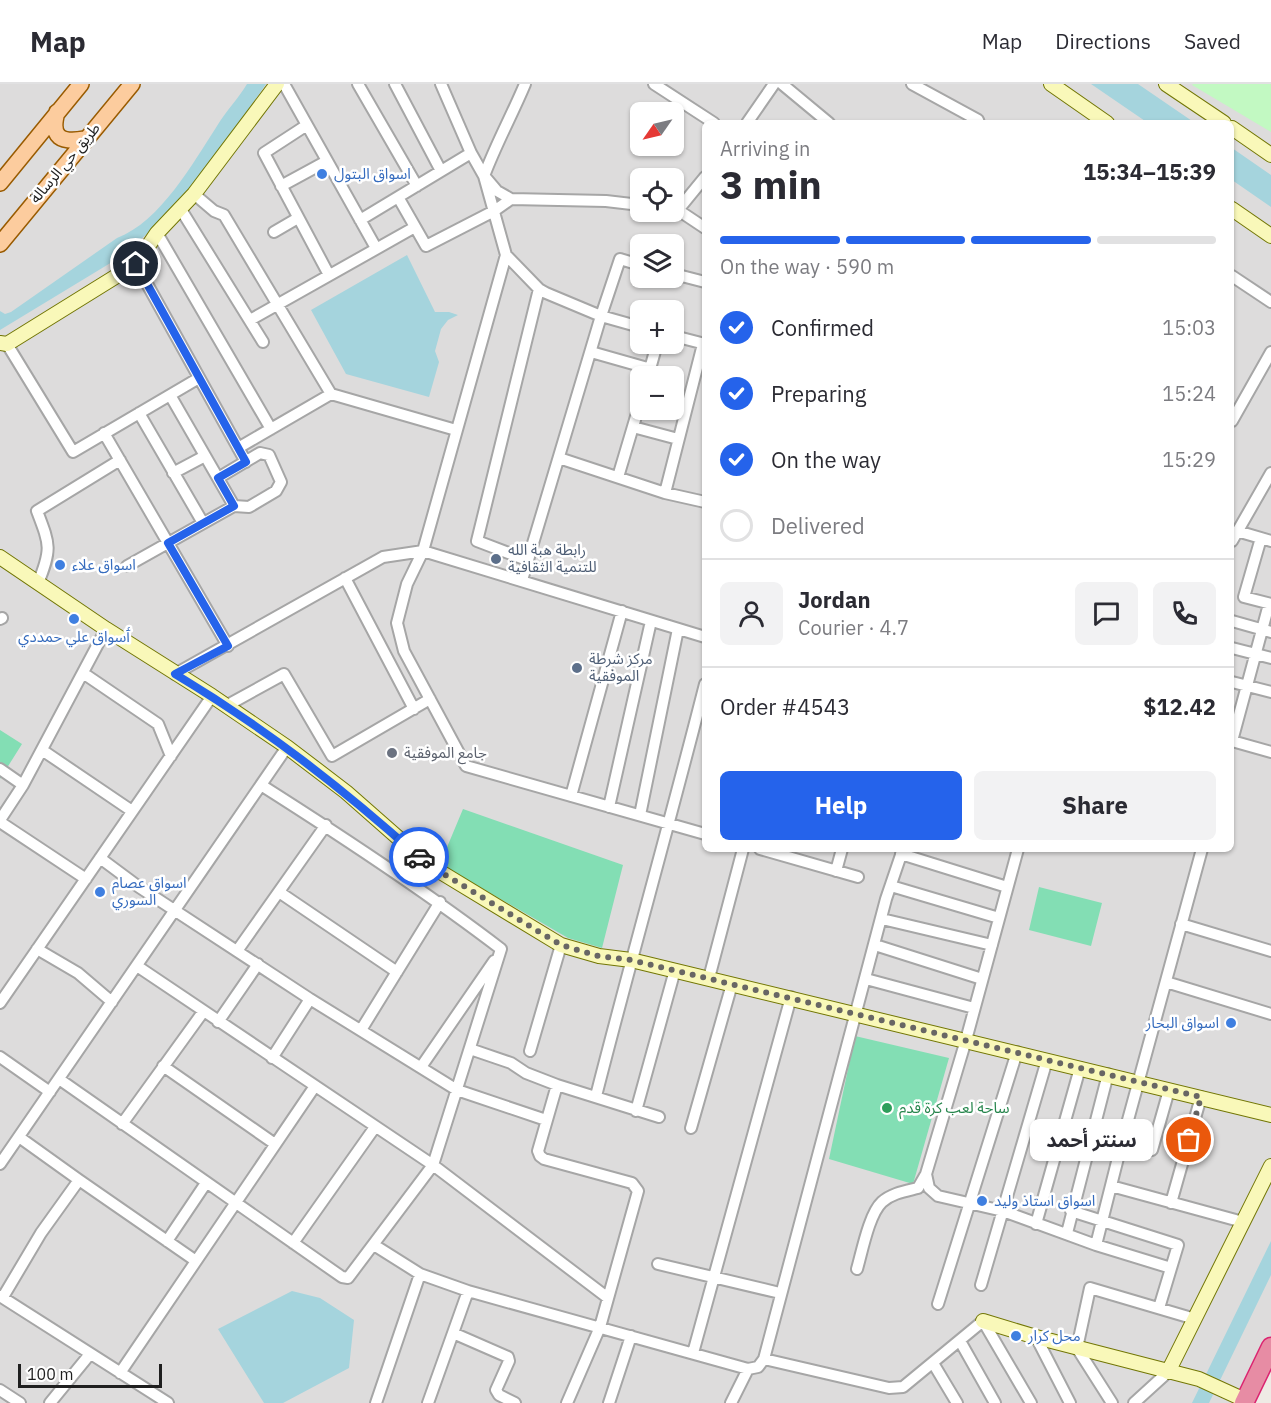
<!DOCTYPE html>
<meta charset="utf-8">
<style>
body{margin:0;font-family:"IBM Plex Sans","Noto Sans Arabic",sans-serif;background:#f2f2f3;color:#2b2b33;height:100vh;display:flex;flex-direction:column;font-size:22px;white-space:nowrap}
*{box-sizing:border-box;margin:0}
p{font-size:20px;color:#7c7c81}
.icon{flex:none;width:33px;height:33px;fill:none;stroke:currentColor;stroke-width:2;stroke-linecap:round;stroke-linejoin:round}
.map{position:relative;flex:1;overflow:hidden}
.panel{position:absolute;left:702px;top:36px;width:532px;height:732px;display:flex;flex-direction:column;background:#fff;border-radius:9px;box-shadow:0 2px 4px #0004}
.panel>*{flex:none}
.needle{width:39px;rotate:236deg}
.fabs{position:absolute;left:630px;top:18px;display:grid;gap:12px}
.fabs a{display:grid;place-items:center;width:54px;height:54px;border-radius:9px;background:#fff;box-shadow:0 2px 4px #0004;font-size:30px}
.scale{position:absolute;left:18px;bottom:15px;width:144px;box-sizing:border-box;padding-left:6px;border:3px solid #1f1f1f;border-top:0;font-size:16px;line-height:21px;white-space:nowrap;color:#1f1f1f;-webkit-text-stroke:4px #fff;paint-order:stroke}
.pin{position:absolute;display:grid;place-items:center;width:51px;height:51px;color:#fff;margin:-26px;border:3px solid #fff;border-radius:50%;box-shadow:0 2px 6px #0007}
.courier{position:absolute;display:grid;place-items:center;width:60px;height:60px;margin:-30px;border:4px solid #2563eb;border-radius:50%;background:#fff;color:#222;box-shadow:0 2px 8px #0007}
.bubble{position:absolute;height:42px;border-radius:9px;background:#fff;box-shadow:0 2px 4px #0004;font-size:20px;font-weight:700;line-height:42px;text-align:center}
.overview em{font-style:normal;font-weight:700}
.overview div{display:flex;flex-direction:column-reverse}
.overview{display:flex;align-items:center;justify-content:space-between;height:102px;padding:0 18px}
h1{font-size:39px;font-weight:700;line-height:45px}
.bar{display:grid;grid-template-columns:repeat(4,1fr);gap:9px 6px;align-content:center;height:72px;padding:0 18px}
.bar i{height:8px;border-radius:4px;background:#e1e1e2}
.bar .on{background:#2563eb}
.bar p{grid-column:span 4}
.line{display:flex;align-items:center;gap:15px;padding:0 18px;border-top:2px solid #e1e1e2}
.line div{flex:1}
.round{display:grid;place-items:center;flex:none;width:63px;height:63px;border-radius:9px;background:#f2f2f3}
ol{padding:0 18px;list-style:none}
li{display:flex;align-items:center;gap:18px;height:66px}
li p{margin-inline-start:auto}
li .icon{padding:6px;border-radius:50%;background:#2563eb;color:#fff;stroke-width:4}
li:last-child{color:#7c7c81}
li i{width:33px;height:33px;border:3px solid #e1e1e2;border-radius:50%}
.primary-button{display:flex;gap:12px;margin-top:auto;padding:12px 18px}
.primary-button a{flex:1;height:69px;border-radius:9px;background:#2563eb;color:#fff;font-size:24px;font-weight:700;line-height:69px;text-align:center}
.primary-button a+a{background:#f2f2f3;color:#2b2b33}
header{display:flex;align-items:center;gap:36px;box-sizing:border-box;height:84px;padding:0 30px;background:#fff;border-bottom:2px solid #e1e1e2}
header strong{font-size:28px}
nav{display:flex;gap:33px;margin-inline-start:auto;font-size:21px}
.map>svg:first-child{display:block}
.residential{fill:#dddcdc;fill-rule:evenodd}
.park{fill:#c2f9c2}
.pitch{fill:#83deb4}
.water{fill:#a5d4dd}
.lines{fill:none;stroke-linecap:round;stroke-linejoin:round}
.street-casing{stroke:#a6a6a6;stroke-width:14}
.secondary-casing{stroke:#727605;stroke-width:16}
.primary-casing{stroke:#995b00;stroke-width:18}
.highway-casing{stroke:#db2470;stroke-width:21}
.street{stroke:#fff;stroke-width:10}
.secondary{stroke:#f9f8b9;stroke-width:14}
.primary{stroke:#fccc9e;stroke-width:15}
.highway{stroke:#e78ca4;stroke-width:18}
.done{stroke:#686664;stroke-width:6;stroke-dasharray:0 10.8}
.route{stroke:#2563eb;stroke-width:8}
.shop-dot{fill:#3f7fe0;stroke:#fff;stroke-width:2}
.service-dot{fill:#5c6f8a;stroke:#fff;stroke-width:2}
.worship-dot{fill:#6b7280;stroke:#fff;stroke-width:2}
.leisure-dot{fill:#2e9e5b;stroke:#fff;stroke-width:2}
.labels{text-anchor:middle;stroke-width:5;stroke-linejoin:round;paint-order:stroke}
.street-label{font-size:15px;fill:#1f1f1f;stroke:#fff}
.shop-label{font-size:15px;fill:#366cbe;stroke:#fff;text-anchor:start}
.service-label{font-size:15px;fill:#4e5e75;stroke:#fff;text-anchor:start}
.worship-label{font-size:15px;fill:#5b616d;stroke:#fff;text-anchor:start}
.leisure-label{font-size:15px;fill:#27864d;stroke:#fff;text-anchor:start}
</style>
<header>
<strong>Map</strong>
<nav><a>Map</a><a>Directions</a><a>Saved</a></nav>
</header>
<div class="map">
<svg width="1271" height="1319" viewBox="0 0 1271 1319">
<rect width="100%" height="100%" fill="#efebe5"/>
<path class="residential" d="M 0,0 L 1271,0 L 1271,1256 L 1239,1319 L 0,1319 ZM 640,28 L 674,28 L 674,62 L 640,62 ZM 705,39 L 1232,39 L 1232,765 L 705,765 ZM 640,94 L 674,94 L 674,128 L 640,128 ZM 640,160 L 674,160 L 674,194 L 640,194 ZM 640,226 L 674,226 L 674,260 L 640,260 ZM 640,292 L 674,292 L 674,326 L 640,326 Z"/>
<path class="park" d="M 1193,0 L 1271,0 L 1271,48 L 1192,1 Z"/>
<path class="pitch" d="M 0,646 L 22,660 L 0,695 Z
M 463,725 L 623,781 L 602,864 L 568,854 L 440,780 Z
M 1039,803 L 1102,819 L 1091,862 L 1029,846 Z
M 855,952 L 949,974 L 913,1100 L 829,1075 Z"/>
<path class="water" d="M 247,0 L 266,0 L 200,96 L 159,139 L 122,172 L 0,246 L 0,227 L 5,230 L 11,228 L 117,154 C 160,138 193,79 217,42 C 226,27 238,15 247,0 Z
M 1091,0 L 1138,0 L 1195,39 L 1148,39 Z
M 1232,64 L 1271,91 L 1271,123 L 1232,96 Z
M 407,171 L 435,228 L 449,228 L 458,231 L 448,236 L 441,245 L 435,267 L 439,278 L 429,313 L 346,290 L 311,226 Z
M 1271,1157 L 1271,1191 L 1209,1319 L 1192,1319 Z
M 292,1207 L 320,1214 L 354,1236 L 349,1284 L 283,1319 L 264,1319 L 218,1245 Z"/>
<g class="lines">
<g class="street-casing">
<path id="street" d="M 284,0 L 376,164
M 358,0 L 417,102
M 395,0 L 441,87
M 441,0 L 471,69 L 484,92 L 506,171 L 423,467 L 407,500 L 397,539 L 404,567 L 466,682 L 705,750
M 654,0 L 714,39
M 782,0 L 829,39
M 912,0 L 978,36 L 979,39
M 747,39 L 774,0
M 307,41 L 264,69 L 329,191
M 484,92 C 496,60 512,31 525,0
M 486,94 L 497,107 L 511,115 L 606,117 L 640,121
M 281,102 L 327,77
M 194,110 L 214,127 L 224,131 L 331,310 L 456,346
M 398,113 L 426,162 L 494,127 L 511,115
M 180,124 L 263,258
M 674,125 L 678,126 L 705,144
M 678,126 L 705,93
M 360,136 L 471,69
M 274,148 L 298,134
M 157,149 L 271,345
M 506,171 L 539,205 L 546,209 L 601,232 L 640,243
M 136,180 L 246,378
M 674,190 L 705,198
M 1232,192 L 1271,218
M 250,236 L 415,143
M 674,252 L 705,260
M 7,260 L 73,368 L 199,294
M 591,268 L 651,285
M 648,292 L 657,260
M 170,311 L 234,422
M 139,329 L 203,439
M 1232,337 L 1271,268
M 633,343 L 678,355
M 104,349 L 228,562
M 238,364 L 331,310
M 559,374 L 665,409 L 705,418
M 173,389 L 205,372
M 618,393 L 640,319
M 665,409 L 703,260
M 1237,447 L 1271,457
M 1261,454 L 1244,513 L 1271,520
M 1232,457 L 1271,389
M 527,476 L 477,457 L 539,205
M 127,482 L 234,422 L 249,423 L 276,407 L 281,398 L 269,371 L 260,369 L 218,394
M 345,494 L 414,625
M 522,496 L 601,232 L 620,175 L 640,181
M 38,499 C 52,465 50,461 37,427 L 120,376
M 0,535 L 2,534
M 1232,537 L 1271,548
M 1232,564 L 1271,574
M 83,589 L 158,640 L 171,672
M 175,590 L 383,473 L 423,467 L 705,553
M 1232,598 L 1271,608
M 226,622 L 284,590 L 332,672 L 430,615
M 1232,657 L 1269,520
M 1232,657 L 1271,668
M 42,666 L 132,727
M 0,685 L 23,701
M 261,701 C 343,753 424,806 501,865
M 571,712 L 622,527
M 609,723 L 651,537
M 640,731 L 678,545
M 0,736 L 23,701 L 106,545
M 0,738 L 86,795
M 760,765 L 858,793
M 901,770 L 1007,803
M 100,774 L 139,803 L 310,915 L 457,1006 L 546,1036
M 836,787 L 842,765
M 891,802 L 999,834
M 279,808 L 397,888
M 882,835 L 992,861
M 1181,840 L 1271,867
M 875,861 L 982,895
M 37,865 L 78,889 L 112,918
M 237,867 L 326,741
M 137,882 L 433,1081 L 608,1214
M 709,894 L 743,765
M 866,895 L 974,924
M 1166,898 L 1271,930
M 0,919 L 212,612
M 218,938 L 258,880
M 361,946 L 440,818
M 470,965 L 511,979 L 526,989 L 557,1001 L 659,1033
M 530,967 L 561,861
M 0,973 L 50,1008
M 272,974 L 310,915
M 163,982 L 275,1060
M 421,983 L 494,877
M 59,995 L 342,1193 L 348,1194 L 433,1081 L 501,865
M 557,1001 L 538,1067 L 540,1072 L 544,1075 L 632,1099 L 638,1107 L 600,1243 L 567,1319
M 596,1012 C 631,875 670,738 705,600
M 636,1027 L 675,886
M 122,1040 L 203,928
M 691,1044 L 732,900
M 19,1053 L 79,1096 L 196,1177
M 1122,1058 L 1152,1066 L 1169,1006
M 0,1080 L 287,663
M 926,1090 L 929,1104 L 938,1112 L 1003,1127 L 1096,1161 L 1171,1184
M 1111,1102 L 1243,1138
M 1171,1119 L 1201,1013
M 1071,1127 L 1178,1161 L 1159,1224
M 1036,1140 L 1080,984
M 1067,1149 L 1108,990
M 167,1157 L 206,1099
M 293,1159 L 375,1043
M 374,1161 L 420,1190 L 468,1207 L 748,1285 L 758,1283 L 764,1275 L 886,815 L 903,765
M 1096,1161 L 1122,1058 L 1202,765
M 658,1180 L 780,1209
M 857,1185 C 862,1168 869,1130 882,1118 C 892,1109 906,1107 918,1104 L 926,1090 L 966,956 L 1018,765
M 981,1201 L 1047,976
M 0,1212 L 168,1319
M 3,1213 L 41,1149 L 79,1096
M 938,1220 L 1017,968
M 453,1249 L 508,1273 L 509,1277 L 496,1306 L 499,1311 L 515,1319
M 1036,1253 L 1070,1319
M 960,1257 L 995,1319
M 693,1269 L 791,913
M 764,1275 L 889,1304 L 903,1303 L 983,1237 L 1031,1319
M 933,1279 L 957,1319
M 120,1289 L 315,1002
M 0,1306 L 20,1319
M 50,1319 L 90,1270
M 376,1319 L 420,1190
M 428,1319 L 468,1207
M 609,1319 L 631,1252
M 731,1319 L 748,1285
M 1112,1319 L 1077,1264 L 1090,1204 L 1195,1235
M 1134,1319 L 1168,1288"/>
</g>
<g class="secondary-casing">
<path id="secondary" d="M 1051,0 L 1107,39
M 1166,0 L 1224,39
M 1232,44 L 1271,71
M 1232,125 L 1271,152
M 0,259 L 7,260 L 136,180 L 157,149 L 194,110 L 277,0
M 0,473 L 106,545 L 212,612 L 287,663 L 346,708 L 429,781 L 561,861 L 599,872 L 631,876 L 1271,1031
M 983,1237 L 1036,1253 L 1199,1295 L 1245,1316
M 1168,1288 L 1271,1082"/>
</g>
<g class="primary-casing">
<path id="primary" d="M 57,28 C 50,54 61,59 85,55
M 0,99 L 81,0
M 0,160 L 132,0"/>
</g>
<g class="highway-casing">
<path id="highway" d="M 1244,1319 L 1271,1263"/>
</g>
<use href="#street" class="street"/>
<use href="#secondary" class="secondary"/>
<use href="#primary" class="primary"/>
<use href="#highway" class="highway"/>
</g>
<g class="lines">
<path class="done" d="M 419,773 L 429,781 L 561,861 L 598,872 L 631,876 L 1201,1013 L 1189,1056"/>
<path class="route" d="M 136,180 L 246,378 L 218,394 L 234,422 L 168,459 L 228,562 L 175,590 C 265,644 341,703 419,773"/>
</g>
<g class="shop-dot">
<circle cx="322" cy="90" r="6"/>
<circle cx="60" cy="481" r="6"/>
<circle cx="74" cy="535" r="6"/>
<circle cx="100" cy="808" r="6"/>
<circle cx="1231" cy="939" r="6"/>
<circle cx="982" cy="1117" r="6"/>
<circle cx="1016" cy="1252" r="6"/>
</g>
<g class="service-dot">
<circle cx="496" cy="475" r="6"/>
<circle cx="577" cy="584" r="6"/>
</g>
<circle class="worship-dot" cx="392" cy="669" r="6"/>
<circle class="leisure-dot" cx="887" cy="1024" r="6"/>
<g class="labels">
<g class="street-label">
<text transform="translate(65 79) rotate(-50)" y="5">طريق حي الرسالة</text>
</g>
<g class="shop-label">
<text x="334" y="95">اسواق البتول</text>
<text x="72" y="486">اسواق علاء</text>
<text x="74" y="558" text-anchor="middle">ٲسواق علي حمددي</text>
<text x="112" y="804">اسواق عصام<tspan x="112" dy="17">السوري</tspan></text>
<text x="1219" y="944" text-anchor="end">اسواق البحار</text>
<text x="994" y="1122">اسواق استاذ وليد</text>
<text x="1028" y="1257">محل كرار</text>
</g>
<g class="service-label">
<text x="508" y="471">رابطة هبة الله<tspan x="508" dy="17">للتنمية الثقافية</tspan></text>
<text x="589" y="580">مركز شرطة<tspan x="589" dy="17">الموفقية</tspan></text>
</g>
<g class="worship-label">
<text x="404" y="674">جامع الموفقية</text>
</g>
<g class="leisure-label">
<text x="899" y="1029">ساحة لعب كرة قدم</text>
</g>
</g>
</svg>
<div class="fabs">
<a><svg class="needle" viewBox="-14 -14 28 28"><path d="M0-13l5 13h-10z" fill="#e53935"/><path d="M0 13l5-13h-10z" fill="#7c7c81"/></svg></a>
<a><svg class="icon" aria-label="locate" viewBox="0 0 24 24"><circle cx="12" cy="12" r="6"/><path d="M12 2v4M12 18v4M2 12h4M18 12h4"/></svg></a>
<a><svg class="icon" aria-label="layers" viewBox="0 0 24 24"><path d="M12 4l9 5-9 5-9-5zM3 14l9 5 9-5"/></svg></a>
<a>+</a>
<a>−</a>
</div>
<div class="scale">100 m</div>
<div class="pin" style="left:1189px;top:1056px;background:#ea580c"><svg class="icon" aria-label="bag" viewBox="0 0 24 24"><path d="M5 8h14l-1 12H6zM9 8a3 3 0 0 1 6 0"/></svg></div>
<div class="pin" style="left:136px;top:180px;background:#1f2937"><svg class="icon" aria-label="home" viewBox="0 0 24 24"><path d="M3 11l9-7 9 7M6 9v11h12V9"/></svg></div>
<div class="courier" style="left:419px;top:773px"><svg class="icon" aria-label="car" viewBox="0 0 24 24"><path d="M5 17H2v-5l4-1 3-4h7l3 4 3 1v5h-3M9 17h6M6 11h13"/><circle cx="7" cy="17" r="2"/><circle cx="17" cy="17" r="2"/></svg></div>
<div class="bubble" style="left:1030px;top:1035px;width:123px">سنتر أحمد</div>
<section class="panel">
<div class="overview"><div><h1>3 min</h1><p>Arriving in</p></div><em>15:34–15:39</em></div>
<div class="bar"><i class="on"></i><i class="on"></i><i class="on"></i><i></i><p>On the way · 590 m</p></div>
<ol>
<li><svg class="icon" aria-label="check" viewBox="0 0 24 24"><path d="M5 12l5 5 9-10"/></svg>Confirmed<p>15:03</p></li>
<li><svg class="icon" aria-label="check" viewBox="0 0 24 24"><path d="M5 12l5 5 9-10"/></svg>Preparing<p>15:24</p></li>
<li><svg class="icon" aria-label="check" viewBox="0 0 24 24"><path d="M5 12l5 5 9-10"/></svg>On the way<p>15:29</p></li>
<li><i></i>Delivered</li>
</ol>
<div class="line" style="height:108px"><a class="round"><svg class="icon" aria-label="person" viewBox="0 0 24 24"><circle cx="12" cy="8" r="4"/><path d="M4 21q1-7 8-7t8 7"/></svg></a><div><b>Jordan</b><p>Courier · 4.7</p></div><a class="round"><svg class="icon" aria-label="chat" viewBox="0 0 24 24"><path d="M4 5h16v11H9l-5 4z"/></svg></a><a class="round"><svg class="icon" aria-label="phone" viewBox="0 0 24 24"><path d="M5 4h4l2 5-3 2q2 4 5 5l2-3 5 2v4C11 20 4 13 5 4z"/></svg></a></div>
<div class="line" style="height:78px"><div>Order #4543</div><b>$12.42</b></div>
<div class="primary-button"><a>Help</a><a>Share</a></div>
</section>
</div>
